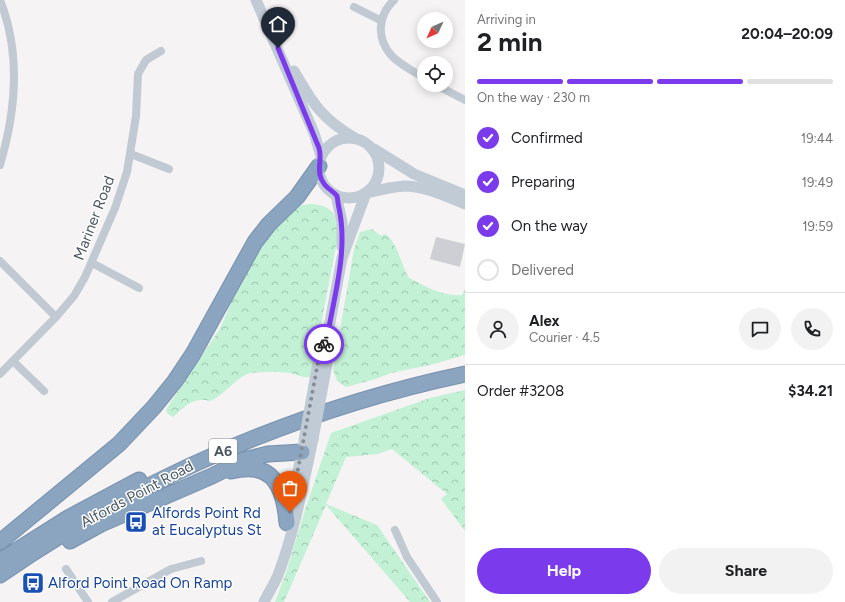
<!DOCTYPE html>
<meta charset="utf-8">
<style>
body{margin:0;font-family:Figtree,sans-serif;background:#f2f2f2;color:#202124;height:100vh;display:flex;flex-direction:column;font-size:15px;white-space:nowrap}
*{box-sizing:border-box;margin:0}
p{font-size:13px;color:#757577}
.icon{flex:none;width:22px;height:22px;fill:none;stroke:currentColor;stroke-width:2;stroke-linecap:round;stroke-linejoin:round}
.map{position:relative;flex:1;overflow:hidden}
.drawer{display:flex;flex-direction:column;background:#fff;width:380px}
.drawer>*{flex:none}
.needle{width:26px;rotate:226deg}
.tools{position:absolute;left:417px;top:12px;display:grid;gap:8px}
.tools a{display:grid;place-items:center;width:36px;height:36px;border-radius:50%;background:#fff;box-shadow:0 2px 10px #0003;font-size:20px}
.pin{position:absolute;display:grid;place-items:center;width:34px;height:34px;color:#fff;margin:-41px -17px;border-radius:50% 50% 50% 0;rotate:-45deg;box-shadow:0 0 4px #0007}
.pin .icon{rotate:45deg}
.courier{position:absolute;display:grid;place-items:center;width:40px;height:40px;margin:-20px;border:3px solid #7c3aed;border-radius:50%;background:#fff;color:#222;box-shadow:0 1px 5px #0007}
.headline em{font-style:normal;font-weight:700}
.headline div{display:flex;flex-direction:column-reverse}
.headline{display:flex;align-items:center;justify-content:space-between;height:68px;padding:0 12px}
h1{font-size:26px;font-weight:700;line-height:30px}
.bar{display:grid;grid-template-columns:repeat(4,1fr);gap:6px 4px;align-content:center;height:48px;padding:0 12px}
.bar i{height:5px;border-radius:3px;background:#e0e0e0}
.bar .selected{background:#7c3aed}
.bar p{grid-column:span 4}
.line{display:flex;align-items:center;gap:10px;padding:0 12px;border-top:1px solid #e0e0e0}
.line div{flex:1}
.round{display:grid;place-items:center;flex:none;width:42px;height:42px;border-radius:21px;background:#f2f2f2}
ol{padding:0 12px;list-style:none}
li{display:flex;align-items:center;gap:12px;height:44px}
li p{margin-inline-start:auto}
li .icon{padding:4px;border-radius:50%;background:#7c3aed;color:#fff;stroke-width:4}
li:last-child{color:#757577}
li i{width:22px;height:22px;border:2px solid #e0e0e0;border-radius:50%}
.action{display:flex;gap:8px;margin-top:auto;padding:8px 12px}
.action a{flex:1;height:46px;border-radius:24px;background:#7c3aed;color:#fff;font-size:16px;font-weight:700;line-height:46px;text-align:center}
.action a+a{background:#f2f2f2;color:#202124}
main{display:flex;flex:1;min-height:0}
.map>svg:first-child{display:block}
.forest{fill:url(#forest-crowns)}
.building{fill:#cdcfd5}
.lines{fill:none;stroke-linecap:round;stroke-linejoin:round}
.highway-casing{stroke:#7690ad;stroke-width:17}
.street{stroke:#c1cad2;stroke-width:8}
.secondary{stroke:#c1cbd6;stroke-width:11}
.highway{stroke:#8ba5c1;stroke-width:15}
.secondary-bridge{stroke:#c1cbd6;stroke-width:11}
.done{stroke:#868d94;stroke-width:4;stroke-dasharray:0 7.2}
.route{stroke:#7c3aed;stroke-width:5}
.labels{text-anchor:middle;stroke-width:3;stroke-linejoin:round;paint-order:stroke}
.shield{fill:#fff;stroke:#808990;stroke-width:1}
.shield-label{font-size:14px;font-weight:bold;fill:#4a5661}
.street-label{font-size:15px;fill:#4a5661;stroke:#fff}
.transit-label{font-size:15px;fill:#164399;stroke:#fff;text-anchor:start}
</style>
<main>
<div class="map">
<svg width="465" height="602" viewBox="0 0 465 602">
<defs>
<pattern id="forest-crowns" width="20" height="18" patternUnits="userSpaceOnUse"><rect width="20" height="18" fill="#c3f1d5"/><path d="M2 6a3 3 0 1 1 6 0M12 15a3 3 0 1 1 6 0" fill="none" stroke="#a0c6b0"/></pattern>
</defs>
<rect width="100%" height="100%" fill="#f5f3f3"/>
<path class="forest" d="M 310,204 C 337,205 338,219 337,241 L 311,377 C 303,378 298,375 290,373 C 283,372 254,371 247,374 C 233,381 224,395 210,401 C 194,396 184,407 173,417 L 168,414 L 166,410 L 169,405 L 219,330 L 228,311 L 232,297 L 263,239 L 298,206 Z
M 372,229 L 381,236 L 385,234 C 396,239 402,267 409,278 C 425,286 443,297 462,295 L 465,289 L 465,355 L 430,365 L 391,373 L 375,379 L 346,387 L 337,381 L 333,370 L 354,249 L 360,232 Z
M 465,390 L 465,531 L 441,499 L 447,494 L 392,449 L 378,454 L 346,457 L 326,504 L 377,525 L 430,602 L 410,602 L 326,505 L 284,602 L 275,602 L 286,573 L 305,510 L 331,433 L 430,398 Z"/>
<path class="building" d="M 436,237 L 465,244 L 460,267 L 430,259 Z"/>
<g class="lines">
<g class="highway-casing">
<path id="highway" d="M 231,471 C 274,460 284,488 287,523
M 70,541 L 101,524 L 212,476 L 244,460 L 268,454 L 302,452
M 0,542 L 119,444 L 154,407 L 175,381 L 193,354 L 255,242 L 269,224 L 297,197 L 319,166
M 0,561 L 68,518 L 139,480
M 0,575 C 140,478 299,409 465,374"/>
</g>
<path class="street" d="M 394,0 C 378,15 376,38 391,55 C 399,64 413,71 424,78
M 354,7 L 380,20
M 436,85 L 465,100
M 131,154 L 169,169
M 0,165 C 16,111 21,53 0,0
M 0,261 L 56,317
M 92,263 L 139,288
M 13,361 L 44,391
M 0,374 L 56,317 L 74,296 L 85,277 L 115,208 L 127,172 L 136,116 L 138,74 L 146,60 L 161,51
M 395,530 L 407,557 L 437,602
M 66,569 L 88,602
M 112,602 L 171,569 L 201,561"/>
<path class="secondary" d="M 256,0 L 314,133 L 321,156
M 294,71 C 313,104 322,119 355,138
M319 168a30 30 0 1 1 60 0a30 30 0 1 1-60 0Z
M 374,149 L 414,174 L 465,195
M 367,193 C 379,190 392,187 404,186 C 425,186 446,196 465,204
M 336,195 L 342,222 L 342,247
M 319,357 L 328,333 L 342,258 L 366,193
M 289,517 L 303,446
M 264,602 C 268,593 274,585 278,575 C 295,530 303,485 313,439"/>
<use href="#highway" class="highway"/>
<path class="secondary-bridge" d="M 313,439 L 329,353
M 304,441 L 319,357"/>
</g>
<g class="lines">
<path class="done" d="M 290,512 L 319,357 L 324,344"/>
<path class="route" d="M 278,48 L 319,148 C 322,157 318,166 320,175 C 323,188 333,190 337,196 C 338,200 338,205 339,208 C 348,250 335,292 328,333 L 324,344"/>
</g>
<defs>
<g id="bus-square" transform="scale(1.15)"><rect x="-9" y="-9" width="18" height="18" rx="4" fill="#1a4fb4" stroke="#fff"/><path d="M-5-6H5V4H4V6H2V4H-2V6H-4V4H-5ZM-3.5-4V0h7V-4ZM-3.5 1.2v1.5H-2V1.2ZM2 1.2v1.5H3.5V1.2Z" fill="#fff"/></g>
</defs>
<g fill-rule="evenodd">
<use href="#bus-square" x="136" y="522"/>
<use href="#bus-square" x="33" y="583"/>
</g>
<g class="labels">
<rect class="shield" x="209" y="439" width="28" height="24" rx="3"/>
<g class="shield-label">
<text x="223" y="456">A6</text>
</g>
<g class="street-label">
<text transform="translate(94 218) rotate(-69)" y="5">Mariner Road</text>
<text transform="translate(137 494) rotate(-28)" y="5">Alfords Point Road</text>
</g>
<g class="transit-label">
<text x="152" y="518">Alfords Point Rd<tspan x="152" dy="17">at Eucalyptus St</tspan></text>
<text x="48" y="588">Alford Point Road On Ramp</text>
</g>
</g>
</svg>
<div class="tools">
<a><svg class="needle" viewBox="-14 -14 28 28"><path d="M0-13l5 13h-10z" fill="#e53935"/><path d="M0 13l5-13h-10z" fill="#757577"/></svg></a>
<a><svg class="icon" aria-label="locate" viewBox="0 0 24 24"><circle cx="12" cy="12" r="6"/><path d="M12 2v4M12 18v4M2 12h4M18 12h4"/></svg></a>
</div>
<div class="pin" style="left:290px;top:512px;background:#ea580c"><svg class="icon" aria-label="bag" viewBox="0 0 24 24"><path d="M5 8h14l-1 12H6zM9 8a3 3 0 0 1 6 0"/></svg></div>
<div class="pin" style="left:278px;top:48px;background:#1f2937"><svg class="icon" aria-label="home" viewBox="0 0 24 24"><path d="M3 11l9-7 9 7M6 9v11h12V9"/></svg></div>
<div class="courier" style="left:324px;top:344px"><svg class="icon" aria-label="bike" viewBox="0 0 24 24"><circle cx="6" cy="16" r="4"/><circle cx="18" cy="16" r="4"/><path d="M6 16l4-8h5l3 8M10 8l3 8H6M13 5h3"/></svg></div>
</div>
<section class="drawer">
<div class="headline"><div><h1>2 min</h1><p>Arriving in</p></div><em>20:04–20:09</em></div>
<div class="bar"><i class="selected"></i><i class="selected"></i><i class="selected"></i><i></i><p>On the way · 230 m</p></div>
<ol>
<li><svg class="icon" aria-label="check" viewBox="0 0 24 24"><path d="M5 12l5 5 9-10"/></svg>Confirmed<p>19:44</p></li>
<li><svg class="icon" aria-label="check" viewBox="0 0 24 24"><path d="M5 12l5 5 9-10"/></svg>Preparing<p>19:49</p></li>
<li><svg class="icon" aria-label="check" viewBox="0 0 24 24"><path d="M5 12l5 5 9-10"/></svg>On the way<p>19:59</p></li>
<li><i></i>Delivered</li>
</ol>
<div class="line" style="height:72px"><a class="round"><svg class="icon" aria-label="person" viewBox="0 0 24 24"><circle cx="12" cy="8" r="4"/><path d="M4 21q1-7 8-7t8 7"/></svg></a><div><b>Alex</b><p>Courier · 4.5</p></div><a class="round"><svg class="icon" aria-label="chat" viewBox="0 0 24 24"><path d="M4 5h16v11H9l-5 4z"/></svg></a><a class="round"><svg class="icon" aria-label="phone" viewBox="0 0 24 24"><path d="M5 4h4l2 5-3 2q2 4 5 5l2-3 5 2v4C11 20 4 13 5 4z"/></svg></a></div>
<div class="line" style="height:52px"><div>Order #3208</div><b>$34.21</b></div>
<div class="action"><a>Help</a><a>Share</a></div>
</section>
</main>
